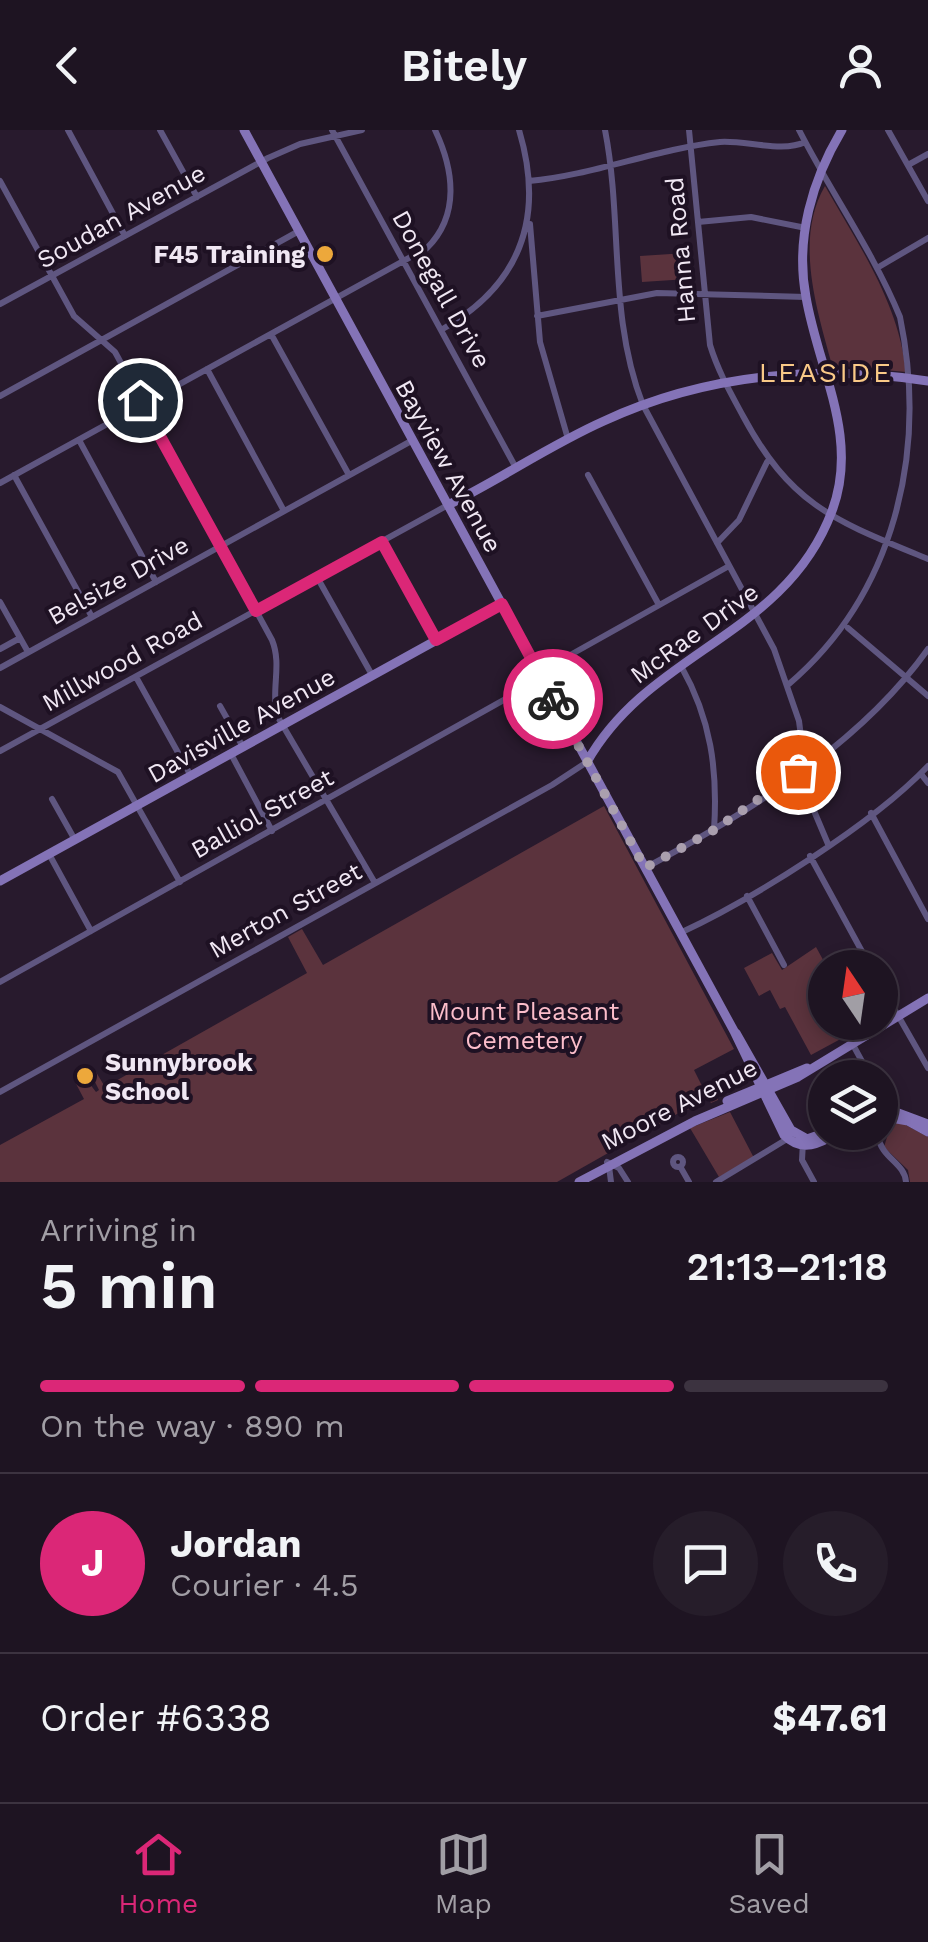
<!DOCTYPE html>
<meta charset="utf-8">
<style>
body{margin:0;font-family:"Work Sans",sans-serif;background:#261d2a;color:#f1f3f6;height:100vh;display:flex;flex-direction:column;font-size:38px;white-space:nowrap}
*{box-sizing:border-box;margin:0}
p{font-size:32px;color:#a19ea5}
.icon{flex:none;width:55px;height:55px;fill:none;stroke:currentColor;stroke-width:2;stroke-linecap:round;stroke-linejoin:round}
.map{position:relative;height:1052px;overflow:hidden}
.side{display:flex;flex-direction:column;background:#1e1422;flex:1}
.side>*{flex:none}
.needle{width:65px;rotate:347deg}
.tools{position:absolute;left:808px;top:820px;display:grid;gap:20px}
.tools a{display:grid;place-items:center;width:90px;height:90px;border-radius:50%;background:#1e1422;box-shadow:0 5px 15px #0003,0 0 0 2px #3c3340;font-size:50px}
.pin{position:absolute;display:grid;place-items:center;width:85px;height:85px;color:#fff;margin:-42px;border:5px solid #fff;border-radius:50%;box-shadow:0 2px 10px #0007}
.courier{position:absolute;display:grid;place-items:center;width:100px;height:100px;margin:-50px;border:8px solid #db2777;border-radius:50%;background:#fff;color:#222;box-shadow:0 2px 12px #0007}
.summary em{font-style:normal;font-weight:600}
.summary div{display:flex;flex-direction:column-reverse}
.summary{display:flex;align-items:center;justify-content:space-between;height:170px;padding:0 40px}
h1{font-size:65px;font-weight:600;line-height:75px}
.bar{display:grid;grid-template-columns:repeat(4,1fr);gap:15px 10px;align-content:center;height:120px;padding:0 40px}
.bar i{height:12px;border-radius:8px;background:#3c3340}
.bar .selected{background:#db2777}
.bar p{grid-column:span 4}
.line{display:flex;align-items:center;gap:25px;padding:0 40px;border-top:2px solid #3c3340}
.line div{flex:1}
.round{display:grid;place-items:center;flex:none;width:105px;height:105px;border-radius:52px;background:#261d2a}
header{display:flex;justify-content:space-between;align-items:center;height:130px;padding:0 40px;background:#1e1422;font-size:45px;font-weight:600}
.dock{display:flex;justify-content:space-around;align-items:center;height:140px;border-top:2px solid #3c3340;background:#1e1422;font-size:28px;color:#a19ea5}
.dock a{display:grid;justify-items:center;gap:5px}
.dock .selected{color:#db2777}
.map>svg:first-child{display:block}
.green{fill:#5b333d}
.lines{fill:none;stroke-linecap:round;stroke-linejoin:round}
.street{stroke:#5f5680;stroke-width:6}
.secondary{stroke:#8473b7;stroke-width:9}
.done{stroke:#aa9fae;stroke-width:10;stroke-dasharray:0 18}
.route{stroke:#db2777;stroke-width:12}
.poi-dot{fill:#eda83b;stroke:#1e1123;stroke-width:4}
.labels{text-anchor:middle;stroke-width:8;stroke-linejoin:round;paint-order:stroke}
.street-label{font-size:25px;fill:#f0e7f3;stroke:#1e1123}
.poi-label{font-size:25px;font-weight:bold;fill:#f0e7f3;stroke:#1e1123;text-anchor:end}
.park-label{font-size:25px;fill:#fbbdca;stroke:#1e1123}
.neighbourhood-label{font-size:28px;letter-spacing:2.5px;fill:#f9c987;stroke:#1e1123}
</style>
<header><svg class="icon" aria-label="back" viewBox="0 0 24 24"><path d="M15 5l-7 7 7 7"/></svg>Bitely<svg class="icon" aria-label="person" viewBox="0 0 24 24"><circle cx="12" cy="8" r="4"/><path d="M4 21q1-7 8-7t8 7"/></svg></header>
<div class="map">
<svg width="928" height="1052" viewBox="0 0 928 1052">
<rect width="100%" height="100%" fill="#281a2d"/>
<path class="green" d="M 825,56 C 858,114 899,173 906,242 L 832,235 C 817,180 794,109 825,56 Z
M 686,123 L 688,149 L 642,152 L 640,126 Z
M 604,676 L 734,919 L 694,940 L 705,962 L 714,958 L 708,963 L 717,964 L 718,970 L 711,973 L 707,967 L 696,978 L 684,980 L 557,1052 L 0,1052 L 0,1015 L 84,969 L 74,950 L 86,949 L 96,962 L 99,960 L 91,944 L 96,942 L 105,957 L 307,843 L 288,807 L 302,799 L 323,835 Z
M 816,817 L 827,837 L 825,892 L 858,893 L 861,898 L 811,925 L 785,877 L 780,879 L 770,860 L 759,866 L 744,838 L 772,823 L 782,840 Z
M 730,982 L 754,1028 L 719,1047 L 690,998 Z
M 880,991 L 902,993 L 928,1007 L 928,1052 L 910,1052 L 908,1040 L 884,1017 L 888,1004 Z"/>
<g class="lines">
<path class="street" d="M 68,0 L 125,106
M 160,0 L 197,67
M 332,0 L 516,338
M 605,0 C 623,92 608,186 643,275 L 774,519 L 799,591 L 809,669 L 828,714
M 689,0 L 710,215 C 718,241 730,262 743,286 C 792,377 836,391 928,429
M 888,0 L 928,71
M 908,35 L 928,24
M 0,51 L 74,186 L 115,222 L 272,510 C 283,537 269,562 279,589 L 375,753
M 529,51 C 594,45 655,19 720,12 C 745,10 783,23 805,12
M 698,92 L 751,87 L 806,98
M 530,94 L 540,212 L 568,309
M 877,138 L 928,108
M 0,174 L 268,28 L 300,14 L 362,0
M 537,186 L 657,163 L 806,167
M 441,200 C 521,155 545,87 519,0
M 271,204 L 349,345
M 207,239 L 284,381
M 0,266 L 299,101
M 79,310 L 156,452
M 14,345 L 92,487
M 588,345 L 659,475
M 0,353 L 427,118 C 460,85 454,40 435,0
M 381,412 L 436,510
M 717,413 L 739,390 L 767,332
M 317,447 L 372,545
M 0,472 L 28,522
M 848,498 L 928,566
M 0,519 L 20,508
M 681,536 C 711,589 718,640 714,700
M 0,538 L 413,310
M 136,547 L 191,646
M 789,554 C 894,464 928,323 900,187 C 873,121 831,63 799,0
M 220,576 L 243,617
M 0,577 L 118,642 L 180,752
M 0,621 L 448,375
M 231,624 L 272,701
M 921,644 L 928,653
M 52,669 L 75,710
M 871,683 L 928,789
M 49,724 L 91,801
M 810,726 L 871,838
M 645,738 C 747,683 860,615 928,519
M 747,766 L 784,835
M 680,803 C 753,769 873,694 928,636
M 0,852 L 534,553 L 547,538 L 729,436
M 880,854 L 928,938
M 852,913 L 871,948
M 0,962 L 552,655 L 587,632
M 880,965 L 893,981
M 878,1006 C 881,1028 905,1033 906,1052
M 803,1012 L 802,1030 L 814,1052
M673 1032a5 5 0 1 1 10 0a5 5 0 1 1-10 0Z
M 607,1032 L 619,1038 L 628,1052
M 609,1036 L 611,1052
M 681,1038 L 689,1052
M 716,1052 L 792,1006"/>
<path class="secondary" d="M 244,0 L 734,901 L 784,1005 C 802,1023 820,1014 839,1002
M 448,375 C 501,349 550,315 604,291 C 705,244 819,234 928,251
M 587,632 C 650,520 785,507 832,381 C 860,307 818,239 806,167 C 795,109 812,50 842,0
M 0,751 L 502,474
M 736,903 L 791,1000 L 807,1009 L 827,1002
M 727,971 L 807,938
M 893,981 L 928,994
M 880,986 L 908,991 L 928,1002
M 579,1052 L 695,991 L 798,947 L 928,868"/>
</g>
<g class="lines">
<path class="done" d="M 553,569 L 645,738 L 714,700 L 798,642"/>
<path class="route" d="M 140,270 L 256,481 L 382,412 L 436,510 L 502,474 L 553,569"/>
</g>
<g class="poi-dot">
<circle cx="325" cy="124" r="10"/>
<circle cx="85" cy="946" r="10"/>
</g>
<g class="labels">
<g class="street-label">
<text transform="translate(121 86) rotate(-29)" y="9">Soudan Avenue</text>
<text transform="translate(680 120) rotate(-95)" y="9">Hanna Road</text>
<text transform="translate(442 159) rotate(61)" y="9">Donegall Drive</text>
<text transform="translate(449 336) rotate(61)" y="9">Bayview Avenue</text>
<text transform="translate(118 450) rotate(-29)" y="9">Belsize Drive</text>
<text transform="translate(694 503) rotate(-36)" y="9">McRae Drive</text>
<text transform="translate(122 531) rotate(-29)" y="9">Millwood Road</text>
<text transform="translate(241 595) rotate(-29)" y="9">Davisville Avenue</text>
<text transform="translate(262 683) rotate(-29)" y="9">Balliol Street</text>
<text transform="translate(285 780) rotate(-29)" y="9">Merton Street</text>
<text transform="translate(679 974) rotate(-27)" y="9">Moore Avenue</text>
</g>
<g class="poi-label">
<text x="305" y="133">F45 Training</text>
<text x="105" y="941" text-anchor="start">Sunnybrook<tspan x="105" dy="29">School</tspan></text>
</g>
<g class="park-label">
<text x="524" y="890">Mount Pleasant<tspan x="524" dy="29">Cemetery</tspan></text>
</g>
<g class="neighbourhood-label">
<text x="826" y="252">LEASIDE</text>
</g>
</g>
</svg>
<div class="tools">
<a><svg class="needle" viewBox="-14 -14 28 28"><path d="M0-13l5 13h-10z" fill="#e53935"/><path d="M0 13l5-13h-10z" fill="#a19ea5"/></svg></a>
<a><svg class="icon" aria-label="layers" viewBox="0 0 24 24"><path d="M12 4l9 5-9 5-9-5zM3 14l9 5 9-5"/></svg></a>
</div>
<div class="pin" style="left:798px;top:642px;background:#ea580c"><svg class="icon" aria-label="bag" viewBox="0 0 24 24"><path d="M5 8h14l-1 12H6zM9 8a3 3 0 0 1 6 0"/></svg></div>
<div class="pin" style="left:140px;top:270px;background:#1f2937"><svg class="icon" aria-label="home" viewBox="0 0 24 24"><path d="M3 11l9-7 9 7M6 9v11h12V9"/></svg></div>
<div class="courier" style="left:553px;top:569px"><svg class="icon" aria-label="bike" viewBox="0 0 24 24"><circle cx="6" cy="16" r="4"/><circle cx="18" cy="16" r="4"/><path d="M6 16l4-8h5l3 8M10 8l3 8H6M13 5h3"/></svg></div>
</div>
<section class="side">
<div class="summary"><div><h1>5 min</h1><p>Arriving in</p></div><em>21:13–21:18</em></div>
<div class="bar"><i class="selected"></i><i class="selected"></i><i class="selected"></i><i></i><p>On the way · 890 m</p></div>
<div class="line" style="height:180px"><b class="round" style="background:#db2777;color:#fff">J</b><div><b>Jordan</b><p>Courier · 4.5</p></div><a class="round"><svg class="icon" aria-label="chat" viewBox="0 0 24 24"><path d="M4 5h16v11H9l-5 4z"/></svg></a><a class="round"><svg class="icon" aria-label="phone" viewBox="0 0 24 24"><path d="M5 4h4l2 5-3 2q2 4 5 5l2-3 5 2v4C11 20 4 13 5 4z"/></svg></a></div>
<div class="line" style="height:130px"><div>Order #6338</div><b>$47.61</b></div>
</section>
<nav class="dock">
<a class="selected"><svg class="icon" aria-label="home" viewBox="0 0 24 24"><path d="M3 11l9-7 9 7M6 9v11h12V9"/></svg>Home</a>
<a><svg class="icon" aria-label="map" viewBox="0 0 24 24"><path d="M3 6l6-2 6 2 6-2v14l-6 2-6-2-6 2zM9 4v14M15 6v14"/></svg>Map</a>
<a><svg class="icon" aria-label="saved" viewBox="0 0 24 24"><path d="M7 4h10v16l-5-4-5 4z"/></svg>Saved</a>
</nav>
